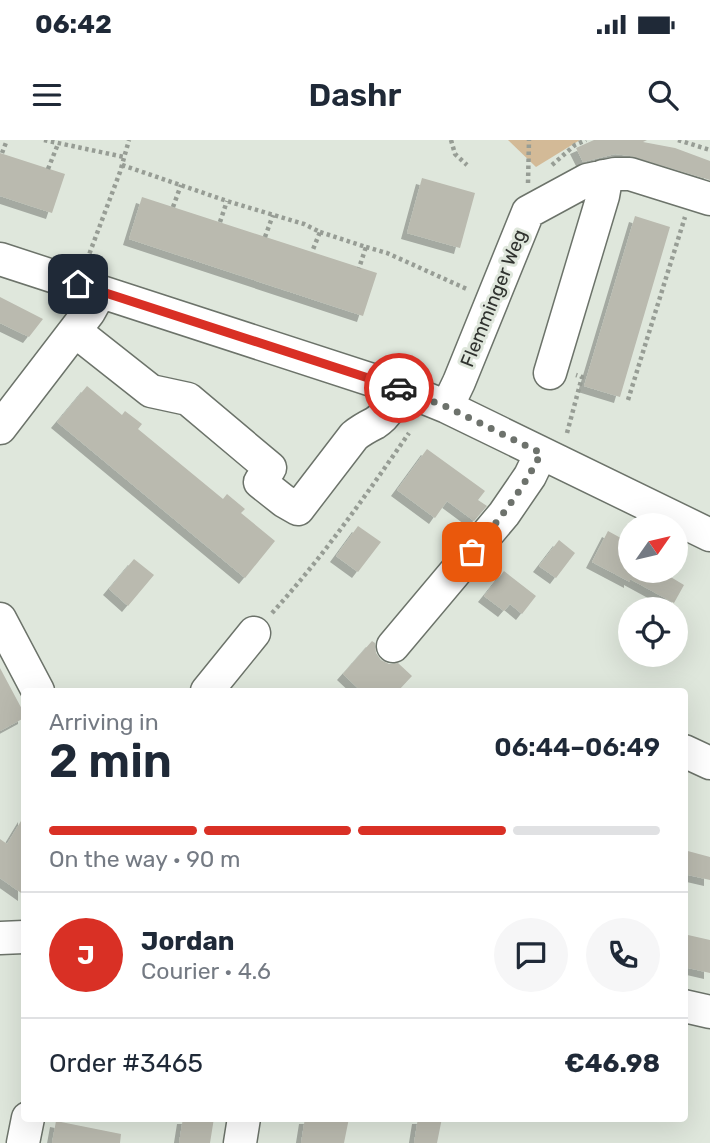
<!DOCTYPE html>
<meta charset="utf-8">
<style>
body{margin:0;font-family:Rubik,sans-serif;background:#f6f6f7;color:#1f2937;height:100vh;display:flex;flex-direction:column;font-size:26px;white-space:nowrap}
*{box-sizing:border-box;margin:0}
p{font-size:23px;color:#747a83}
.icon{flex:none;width:38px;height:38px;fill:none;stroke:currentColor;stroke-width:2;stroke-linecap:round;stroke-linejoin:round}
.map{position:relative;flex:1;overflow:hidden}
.drawer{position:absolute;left:21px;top:548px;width:667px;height:434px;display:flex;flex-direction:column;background:#fff;border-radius:7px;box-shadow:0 7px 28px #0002}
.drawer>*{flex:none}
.needle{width:46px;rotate:56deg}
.tools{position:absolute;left:618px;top:373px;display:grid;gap:14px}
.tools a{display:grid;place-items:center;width:70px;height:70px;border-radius:50%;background:#fff;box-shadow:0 7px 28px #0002;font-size:35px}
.pin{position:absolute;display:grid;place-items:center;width:60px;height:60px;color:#fff;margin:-30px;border-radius:14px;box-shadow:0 4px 10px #0006}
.courier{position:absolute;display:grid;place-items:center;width:70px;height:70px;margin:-35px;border:5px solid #d93025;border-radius:50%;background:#fff;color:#222;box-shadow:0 2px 9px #0007}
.summary em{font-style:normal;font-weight:600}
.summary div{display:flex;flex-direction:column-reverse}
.summary{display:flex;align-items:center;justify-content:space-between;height:119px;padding:0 28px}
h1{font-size:46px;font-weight:600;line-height:52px}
.bar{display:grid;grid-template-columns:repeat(4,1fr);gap:10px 7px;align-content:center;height:84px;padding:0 28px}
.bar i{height:9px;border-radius:5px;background:#e0e1e3}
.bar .active{background:#d93025}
.bar p{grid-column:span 4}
.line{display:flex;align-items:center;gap:18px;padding:0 28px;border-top:2px solid #e0e1e3}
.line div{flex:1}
.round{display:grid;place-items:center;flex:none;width:74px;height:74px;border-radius:37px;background:#f6f6f7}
.status{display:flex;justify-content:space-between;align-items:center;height:49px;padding:0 35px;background:#fff;direction:ltr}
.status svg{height:19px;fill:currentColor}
header{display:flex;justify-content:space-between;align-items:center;height:91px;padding:0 28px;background:#fff;font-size:32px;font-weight:600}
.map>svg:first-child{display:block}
.green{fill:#d3ba97}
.building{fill:#babaaf;filter:url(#shadow)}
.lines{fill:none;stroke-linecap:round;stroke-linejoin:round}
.minor-casing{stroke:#6c736a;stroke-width:35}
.path{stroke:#979d95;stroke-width:4.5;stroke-dasharray:3.5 3.5;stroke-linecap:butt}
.minor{stroke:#fff;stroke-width:32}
.done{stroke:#6d726c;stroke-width:7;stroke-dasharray:0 12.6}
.route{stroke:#d93025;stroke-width:9}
.labels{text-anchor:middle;stroke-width:6;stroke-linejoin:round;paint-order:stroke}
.street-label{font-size:19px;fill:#30332f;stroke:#dfe7dc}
</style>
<div class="status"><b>06:42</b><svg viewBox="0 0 49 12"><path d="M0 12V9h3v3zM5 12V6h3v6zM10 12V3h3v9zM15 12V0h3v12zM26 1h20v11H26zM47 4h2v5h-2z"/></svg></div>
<header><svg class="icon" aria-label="menu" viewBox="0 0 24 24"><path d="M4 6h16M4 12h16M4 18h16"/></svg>Dashr<svg class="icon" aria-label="search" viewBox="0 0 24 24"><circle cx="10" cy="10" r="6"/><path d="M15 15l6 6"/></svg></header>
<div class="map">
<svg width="710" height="1003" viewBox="0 0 710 1003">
<defs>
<filter id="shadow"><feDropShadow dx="-6" dy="6" stdDeviation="0" flood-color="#0004"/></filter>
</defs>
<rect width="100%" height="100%" fill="#dfe7dc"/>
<path class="green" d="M 508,0 L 580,0 L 536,27 Z"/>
<path class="building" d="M 594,0 L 647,0 L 643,2 L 675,8 L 710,21 L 710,40 L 630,16 L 615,14 L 583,22 L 576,8 Z
M 0,13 L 65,34 L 52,73 L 0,56 Z
M 422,38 L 475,53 L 460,108 L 407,93 Z
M 142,57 L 377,133 L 363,176 L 129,99 Z
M 635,76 L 670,87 L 620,257 L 584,246 Z
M 0,157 L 43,179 L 29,197 L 0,183 Z
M 87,246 L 122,275 L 125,271 L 142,284 L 138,289 L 223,359 L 227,354 L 245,369 L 241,373 L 275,401 L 245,438 L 57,282 Z
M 427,309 L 485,351 L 478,360 L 487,366 L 474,381 L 447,361 L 435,378 L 397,350 Z
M 358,386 L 381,402 L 358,432 L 336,416 Z
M 608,391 L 630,403 L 630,430 L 659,430 L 684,445 L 674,463 L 630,439 L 630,442 L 592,422 Z
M 559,400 L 575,413 L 556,438 L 539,426 Z
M 134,419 L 154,435 L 128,466 L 109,449 Z
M 504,431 L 536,456 L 522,474 L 510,464 L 504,471 L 484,456 Z
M 372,501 L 375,503 L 376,513 L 381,520 L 389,524 L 398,523 L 412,536 L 398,551 L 361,551 L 343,534 Z
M 0,528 L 24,573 L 24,578 L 0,591 Z
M 24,676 L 24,755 L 0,738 L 0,699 L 7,704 Z
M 684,710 L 710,717 L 710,740 L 684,734 Z
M 688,795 L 710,800 L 710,833 L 684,827 L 684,814 Z
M 183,978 L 214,978 L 210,1003 L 179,1003 Z
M 305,978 L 349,978 L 344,1003 L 301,1003 Z
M 418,978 L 442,978 L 437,1003 L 414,1003 Z
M 56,981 L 121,994 L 120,1003 L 52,1003 Z"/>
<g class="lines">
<g class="minor-casing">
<path id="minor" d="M 0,119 L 415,254 L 447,267 L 710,395
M 75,191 L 151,251 L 188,259 L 270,328 L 260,342 L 284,361 L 298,369 L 354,296 C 361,290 367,287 375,283 C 388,275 393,262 398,248
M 550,233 L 603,56 L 605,45 L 603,36
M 447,267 L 459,242 L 528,72 L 587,40 L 615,34 L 630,34 L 710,59
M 0,288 L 89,172 L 94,163 L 97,150
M 0,479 L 38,551
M 393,506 L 504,374 L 530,336 L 541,313
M 207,551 L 254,493
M 684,611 L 710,623
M 0,798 L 24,797
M 684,866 L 710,872
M 23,1003 L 28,978
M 240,1003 L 244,978"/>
</g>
<path class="path" d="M 44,0 L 124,17
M 451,0 L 455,14 L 467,25
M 678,0 L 710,10
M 2,13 L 7,0
M 122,25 L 227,61 L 304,84 L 320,92 L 312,112
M 552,25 L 575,5 L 586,0
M 48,29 L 58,4
M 528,43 L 529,0
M 173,67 L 181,45
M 220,82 L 227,61
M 320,92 L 366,107 L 359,128
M 265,97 L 273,75
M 366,107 L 387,113 L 469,150
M 87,120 L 120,32 L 129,0
M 628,260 L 685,77
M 567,293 L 582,237 L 576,235
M 272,473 C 323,417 366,355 409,293"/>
<use href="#minor" class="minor"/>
</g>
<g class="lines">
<path class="done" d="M 399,248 L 447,267 L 541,313 C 523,350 498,381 472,412"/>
<path class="route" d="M 78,144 L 399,248"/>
</g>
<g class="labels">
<g class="street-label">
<text transform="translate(493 158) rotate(-68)" y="7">Flemminger Weg</text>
</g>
</g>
</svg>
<div class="tools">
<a><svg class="needle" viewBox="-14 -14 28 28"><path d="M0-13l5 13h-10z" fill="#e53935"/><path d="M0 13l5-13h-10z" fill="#747a83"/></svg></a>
<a><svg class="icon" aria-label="locate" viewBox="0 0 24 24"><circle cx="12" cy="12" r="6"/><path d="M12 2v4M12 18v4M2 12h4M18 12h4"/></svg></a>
</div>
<div class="pin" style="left:472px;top:412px;background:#ea580c"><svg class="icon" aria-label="bag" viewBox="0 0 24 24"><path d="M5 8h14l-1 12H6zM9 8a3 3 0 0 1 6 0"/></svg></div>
<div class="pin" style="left:78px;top:144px;background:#1f2937"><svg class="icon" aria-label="home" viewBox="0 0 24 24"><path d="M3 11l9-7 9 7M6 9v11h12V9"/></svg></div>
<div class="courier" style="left:399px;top:248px"><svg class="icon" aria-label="car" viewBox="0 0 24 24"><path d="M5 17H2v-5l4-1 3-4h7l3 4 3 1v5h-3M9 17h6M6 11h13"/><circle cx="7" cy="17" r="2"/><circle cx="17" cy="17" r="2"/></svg></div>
<section class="drawer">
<div class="summary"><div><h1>2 min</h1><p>Arriving in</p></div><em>06:44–06:49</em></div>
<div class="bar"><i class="active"></i><i class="active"></i><i class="active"></i><i></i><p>On the way · 90 m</p></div>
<div class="line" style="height:126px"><b class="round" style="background:#d93025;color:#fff">J</b><div><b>Jordan</b><p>Courier · 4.6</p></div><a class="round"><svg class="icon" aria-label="chat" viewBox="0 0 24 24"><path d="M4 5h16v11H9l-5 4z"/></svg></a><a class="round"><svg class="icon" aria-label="phone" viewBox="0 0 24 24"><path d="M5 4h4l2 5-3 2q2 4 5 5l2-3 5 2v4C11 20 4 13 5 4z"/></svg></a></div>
<div class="line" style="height:91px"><div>Order #3465</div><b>€46.98</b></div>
</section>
</div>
